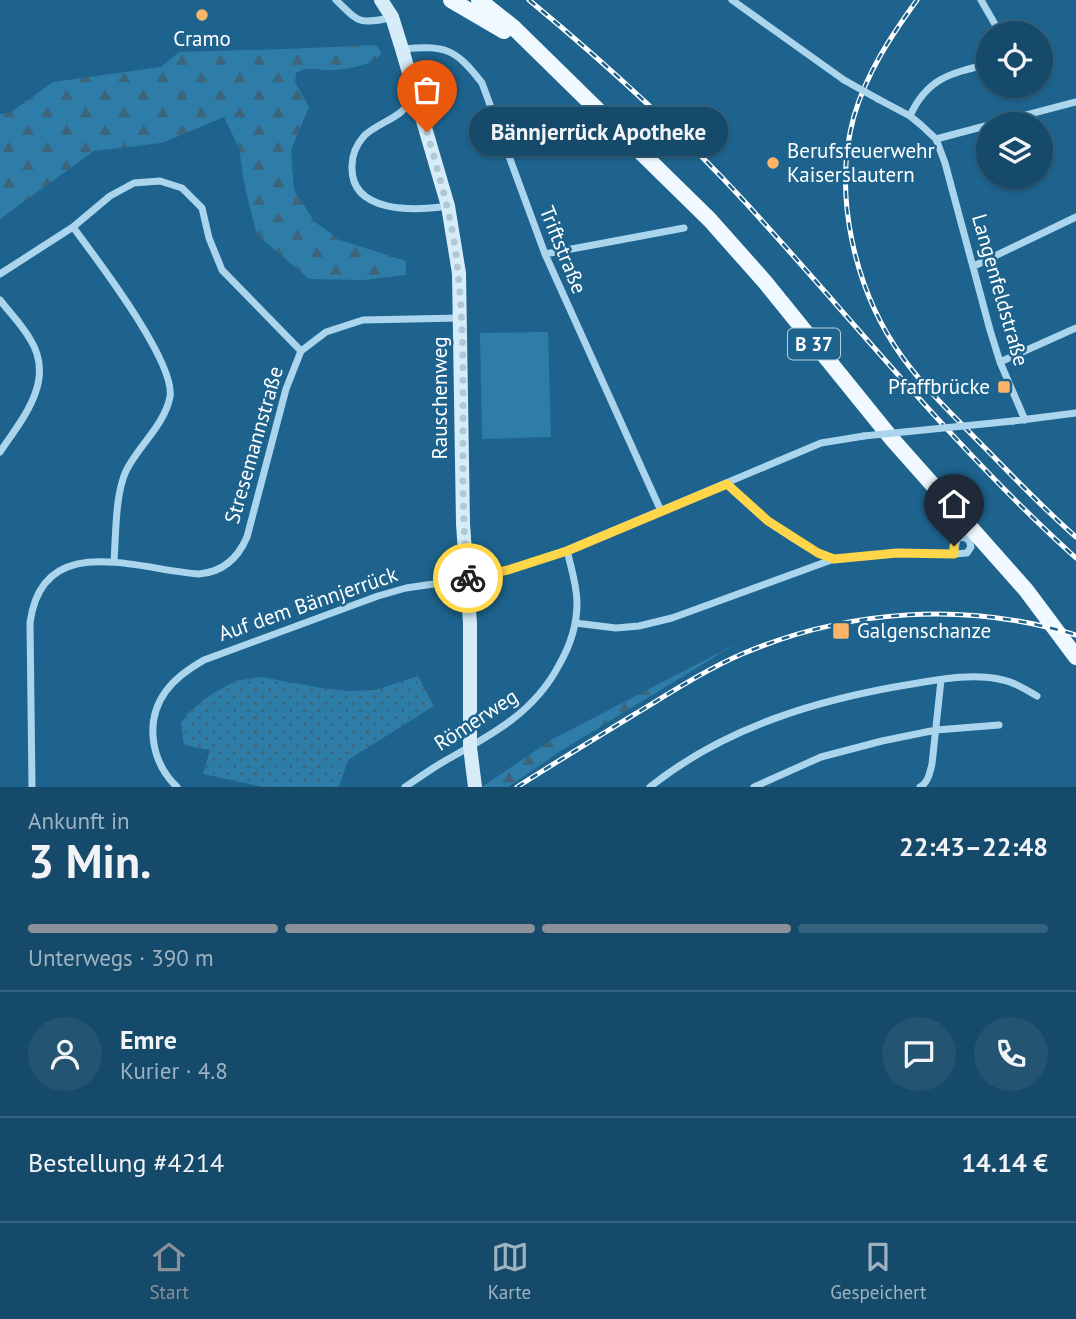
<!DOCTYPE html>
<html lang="de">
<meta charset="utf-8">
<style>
body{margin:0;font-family:"PT Sans",sans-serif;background:#235472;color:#f1f3f6;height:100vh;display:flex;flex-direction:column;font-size:26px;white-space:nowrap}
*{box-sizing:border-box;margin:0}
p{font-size:23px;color:#9eb3c1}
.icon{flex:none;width:38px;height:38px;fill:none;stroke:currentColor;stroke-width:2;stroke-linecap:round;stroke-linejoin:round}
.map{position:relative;height:787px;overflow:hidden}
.details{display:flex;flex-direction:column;background:#164a6a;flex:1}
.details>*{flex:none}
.tools{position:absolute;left:976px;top:21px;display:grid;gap:14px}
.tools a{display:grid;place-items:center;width:77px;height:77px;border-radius:50%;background:#164a6a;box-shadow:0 2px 5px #0004,0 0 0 2px #35627e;font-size:35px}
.pin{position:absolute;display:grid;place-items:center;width:60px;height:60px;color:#fff;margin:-72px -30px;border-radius:50% 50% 50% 0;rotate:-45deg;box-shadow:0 0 7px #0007}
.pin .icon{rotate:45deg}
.courier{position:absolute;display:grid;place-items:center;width:70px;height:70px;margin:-35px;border:5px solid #ffd54a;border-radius:50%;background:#fff;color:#222;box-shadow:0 2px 9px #0007}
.bubble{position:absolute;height:49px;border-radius:24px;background:#164a6a;box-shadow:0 2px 5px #0004,0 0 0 2px #35627e;font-size:23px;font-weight:800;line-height:49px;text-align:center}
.overview em{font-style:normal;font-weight:800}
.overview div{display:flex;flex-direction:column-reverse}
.overview{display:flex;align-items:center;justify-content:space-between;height:119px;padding:0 28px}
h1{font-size:46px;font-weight:800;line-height:52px}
.bar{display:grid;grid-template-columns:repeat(4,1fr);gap:10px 7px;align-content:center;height:84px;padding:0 28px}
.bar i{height:9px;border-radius:5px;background:#35627e}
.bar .active{background:#8c9099}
.bar p{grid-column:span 4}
.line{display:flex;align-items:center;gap:18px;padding:0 28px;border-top:2px solid #35627e}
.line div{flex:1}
.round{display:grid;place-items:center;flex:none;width:74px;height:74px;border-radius:37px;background:#235472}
.tab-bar{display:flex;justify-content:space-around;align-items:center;height:98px;border-top:2px solid #35627e;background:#164a6a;font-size:19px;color:#9eb3c1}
.tab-bar a{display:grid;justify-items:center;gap:4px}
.tab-bar .active{color:#8c9099}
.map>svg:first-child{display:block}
.forest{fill:url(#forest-firs)}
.garden{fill:url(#garden-dots)}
.pitch{fill:#2d7da8}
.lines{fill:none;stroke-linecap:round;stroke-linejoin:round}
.street{stroke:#aad5ed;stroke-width:7}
.secondary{stroke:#d6ecf9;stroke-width:14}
.primary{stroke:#f0f9ff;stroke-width:16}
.rail-casing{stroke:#fff;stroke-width:5}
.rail{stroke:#1d638d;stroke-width:2.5;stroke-dasharray:8;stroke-linecap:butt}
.street-bridge{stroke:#aad5ed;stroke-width:7}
.done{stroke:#b0c8d7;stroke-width:7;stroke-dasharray:0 12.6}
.route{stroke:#ffd54a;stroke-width:9}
.poi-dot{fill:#fcb568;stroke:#1d638d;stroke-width:2.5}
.labels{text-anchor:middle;stroke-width:5;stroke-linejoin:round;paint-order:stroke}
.shield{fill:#1d638d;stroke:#bbd0dd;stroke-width:2}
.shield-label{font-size:19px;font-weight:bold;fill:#fff}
.poi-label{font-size:21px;fill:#fff;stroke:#1d638d;text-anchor:start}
.street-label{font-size:21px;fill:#fff;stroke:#1d638d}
</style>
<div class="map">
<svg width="1076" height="787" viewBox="0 0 1076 787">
<defs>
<pattern id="forest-firs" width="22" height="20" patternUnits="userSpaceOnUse" patternTransform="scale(1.75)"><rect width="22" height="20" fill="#2d7da8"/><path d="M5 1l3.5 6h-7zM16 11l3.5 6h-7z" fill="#3c647a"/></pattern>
<pattern id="garden-dots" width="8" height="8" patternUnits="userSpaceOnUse" patternTransform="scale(1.75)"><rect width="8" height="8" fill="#2d7da8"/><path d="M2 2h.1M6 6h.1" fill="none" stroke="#3c647a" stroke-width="1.8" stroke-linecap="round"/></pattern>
</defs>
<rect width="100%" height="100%" fill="#1d638d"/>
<path class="forest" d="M 373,45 L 378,47 L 381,54 C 372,65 349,69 334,70 C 321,71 307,65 296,73 L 295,82 L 309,107 L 291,150 L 294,190 L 315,222 L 340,240 L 406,261 L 406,275 L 363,280 L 309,279 L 257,235 L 245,188 L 239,148 L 224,117 L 162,143 L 94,151 L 0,219 L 0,114 L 11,112 L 53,82 L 161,67 L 179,52 L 287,49 Z
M 736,644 L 559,752 L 508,787 L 482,787 L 551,740 Z"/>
<path class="garden" d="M 418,676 L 434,706 L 348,760 L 339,787 L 263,787 L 203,774 L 210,750 L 184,745 L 181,723 L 188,713 L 207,697 L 235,681 L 261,677 L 321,688 L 349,691 L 375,690 Z"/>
<path class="pitch" d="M 548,332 L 551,437 L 482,439 L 480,333 Z"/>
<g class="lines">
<path class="street" d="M 336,0 C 360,23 357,24 391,18
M 732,0 L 844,80
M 981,0 L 1000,33
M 402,49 C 445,45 455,48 482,83 L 545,254 L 661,511
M 416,96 C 411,101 406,107 401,112 C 390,121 374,126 364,136 C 357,144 352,155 352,166 C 350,214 415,211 448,206
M 878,99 L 910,116 L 921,125 L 936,139 L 945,163 L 990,330 L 1000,362 L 1025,420
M 910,116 C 927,78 951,73 989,64
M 992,124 L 1076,102
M 936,139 L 989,125
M 73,227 C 95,257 176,362 170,397 C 164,426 138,446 126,471 C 115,495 116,535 114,561
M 545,254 L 684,228
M 974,266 L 1076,217
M 0,274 L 73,227 L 110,196 L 134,183 L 160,181 L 182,188 L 202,208 L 209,238 L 222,270 L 301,351
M 0,300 C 10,313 22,325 30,339 C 56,380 23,418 0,452
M 1000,362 L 1076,328
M 1013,421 L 1076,413
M 727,484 C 758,515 793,544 834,559
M 963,537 L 969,540 L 971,547 L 967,553 L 954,554 L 957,539 Z
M 575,623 L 616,628 L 639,626 L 672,618 L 834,559 L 897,553 L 954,554
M 32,787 L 30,623 C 42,529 138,570 199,574 C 223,572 238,558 247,537 L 286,389 L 301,351 L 326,332 L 363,320 L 460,318
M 177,787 C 151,762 144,721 166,691 C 176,677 190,668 204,660 L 378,596 L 406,588 L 468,579 L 508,570 L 567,550 L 821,443 L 864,436
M 405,787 C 420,777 435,766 450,758 C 495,733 535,711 559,665 C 570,646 577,626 577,603 C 577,585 571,568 567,550
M 650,787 C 725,727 819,699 912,684 C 942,679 974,673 1003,680 C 1015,682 1026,690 1037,696
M 754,787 L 821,757 L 882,741 L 936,730 L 999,725
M 920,787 C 928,783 930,772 932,764 L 941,680"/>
<path class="secondary" d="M 381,0 L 392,17 L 402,49 L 448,206 L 459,273 L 463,524 L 470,623 L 470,747 L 475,787"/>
<path class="primary" d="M 451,0 L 504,31
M 479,0 L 513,27 L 710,220 L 765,282 L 892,439 L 1026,590 L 1076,657"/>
<g class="rail-casing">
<path id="rail" d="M 529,0 C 605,63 678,129 745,202 C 855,322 955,449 1076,558
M 917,0 C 891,36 867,72 854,116 C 832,195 855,292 903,358 C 927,391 957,419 985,448 C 1015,479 1044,509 1076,537
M 517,787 C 556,762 596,738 635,714 C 670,693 705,670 742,654 C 848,609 966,601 1076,635"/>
</g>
<use href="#rail" class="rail"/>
<path class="street-bridge" d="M 844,80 L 878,99
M 864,436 L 1013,421"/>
</g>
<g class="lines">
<path class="done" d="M 427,132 C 440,179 454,224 458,273 C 469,374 457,477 468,578"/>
<path class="route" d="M 468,578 L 508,570 L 567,551 L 727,484 L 768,521 L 818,553 L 834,559 L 897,553 L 954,554 L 954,546"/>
</g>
<g class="poi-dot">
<circle cx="202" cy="15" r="7"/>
<circle cx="773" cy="163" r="7"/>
<rect x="997" y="380" width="14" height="14" rx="3.5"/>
<rect x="832" y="622" width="18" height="18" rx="3.5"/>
</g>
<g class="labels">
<rect class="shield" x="788" y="328.5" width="52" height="31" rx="5"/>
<g class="shield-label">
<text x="814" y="351">B 37</text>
</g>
<g class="poi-label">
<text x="202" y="46" text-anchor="middle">Cramo</text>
<text x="787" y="158">Berufsfeuerwehr<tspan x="787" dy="24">Kaiserslautern</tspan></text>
<text x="990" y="394" text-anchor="end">Pfaffbrücke</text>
<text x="857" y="638">Galgenschanze</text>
</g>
<g class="street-label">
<text transform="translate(563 250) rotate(68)" y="7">Triftstraße</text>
<text transform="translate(1000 290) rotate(74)" y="7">Langenfeldstraße</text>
<text transform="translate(440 398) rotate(-90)" y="7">Rauschenweg</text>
<text transform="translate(254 445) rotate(-74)" y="7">Stresemannstraße</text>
<text transform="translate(308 604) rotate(-19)" y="7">Auf dem Bännjerrück</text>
<text transform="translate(476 720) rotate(-33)" y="7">Römerweg</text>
</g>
</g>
</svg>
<div class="tools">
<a><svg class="icon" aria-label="locate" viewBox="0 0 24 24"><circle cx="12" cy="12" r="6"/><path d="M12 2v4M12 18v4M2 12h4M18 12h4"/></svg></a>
<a><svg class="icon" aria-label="layers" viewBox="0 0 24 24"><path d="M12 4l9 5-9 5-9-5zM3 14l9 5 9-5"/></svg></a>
</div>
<div class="pin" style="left:427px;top:132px;background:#ea580c"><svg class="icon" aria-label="bag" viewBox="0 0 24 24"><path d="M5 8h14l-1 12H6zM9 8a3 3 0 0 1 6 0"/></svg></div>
<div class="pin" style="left:954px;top:546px;background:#1f2937"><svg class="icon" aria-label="home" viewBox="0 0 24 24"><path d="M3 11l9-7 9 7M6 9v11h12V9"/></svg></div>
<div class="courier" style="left:468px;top:578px"><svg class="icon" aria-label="bike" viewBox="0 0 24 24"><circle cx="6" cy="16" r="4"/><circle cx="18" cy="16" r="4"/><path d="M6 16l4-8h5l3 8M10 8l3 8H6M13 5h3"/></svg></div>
<div class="bubble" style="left:469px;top:107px;width:259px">Bännjerrück Apotheke</div>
</div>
<section class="details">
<div class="overview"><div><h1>3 Min.</h1><p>Ankunft in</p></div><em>22:43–22:48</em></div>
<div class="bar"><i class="active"></i><i class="active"></i><i class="active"></i><i></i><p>Unterwegs · 390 m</p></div>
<div class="line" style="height:126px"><a class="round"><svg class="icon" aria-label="person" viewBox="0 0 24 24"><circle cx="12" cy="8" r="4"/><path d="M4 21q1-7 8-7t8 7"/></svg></a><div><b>Emre</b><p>Kurier · 4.8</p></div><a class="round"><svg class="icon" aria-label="chat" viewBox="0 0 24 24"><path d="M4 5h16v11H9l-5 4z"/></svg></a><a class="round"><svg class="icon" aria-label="phone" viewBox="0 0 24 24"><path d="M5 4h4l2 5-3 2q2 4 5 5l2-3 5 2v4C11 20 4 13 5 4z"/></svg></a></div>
<div class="line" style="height:91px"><div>Bestellung #4214</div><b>14.14 €</b></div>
</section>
<nav class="tab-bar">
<a class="active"><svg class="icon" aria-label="home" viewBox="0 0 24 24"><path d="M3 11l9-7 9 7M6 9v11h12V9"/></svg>Start</a>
<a><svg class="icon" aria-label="map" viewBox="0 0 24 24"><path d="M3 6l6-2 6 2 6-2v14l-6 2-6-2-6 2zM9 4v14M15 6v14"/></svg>Karte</a>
<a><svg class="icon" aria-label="saved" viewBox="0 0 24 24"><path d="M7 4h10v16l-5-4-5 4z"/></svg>Gespeichert</a>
</nav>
